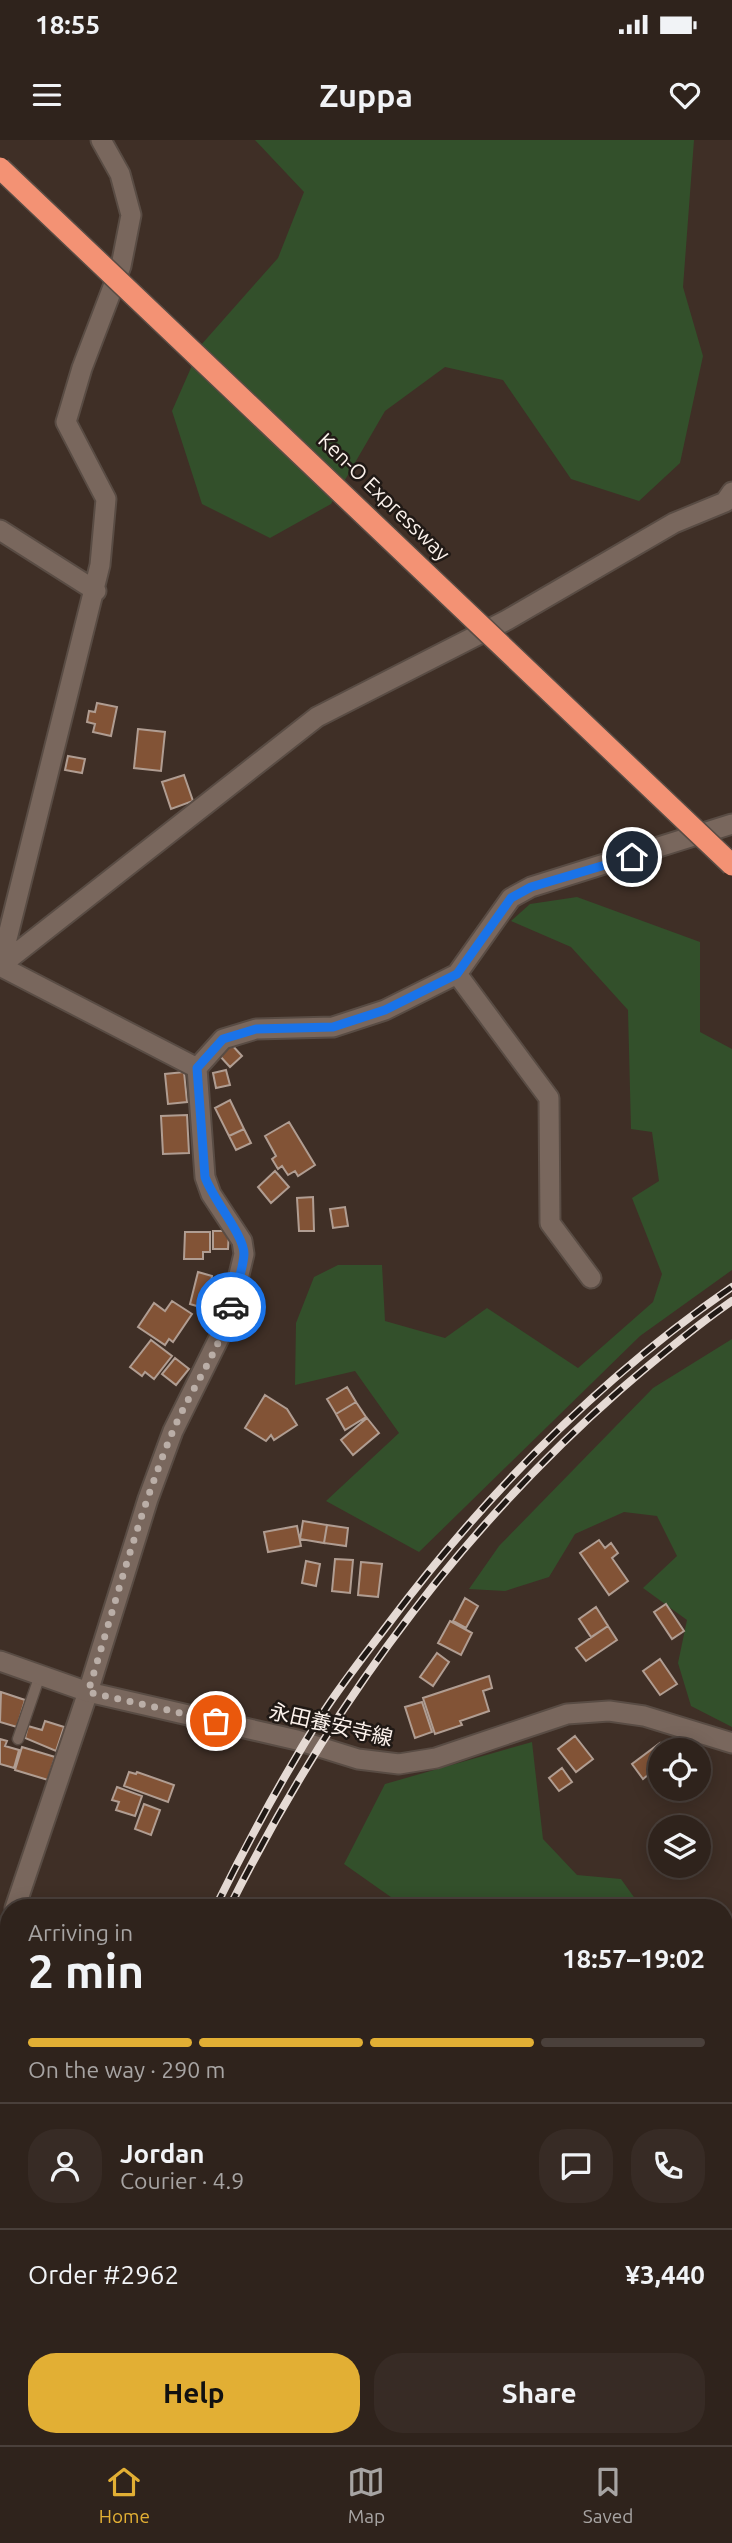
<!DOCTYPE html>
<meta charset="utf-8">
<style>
body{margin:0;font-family:Ubuntu,"Noto Sans JP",sans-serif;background:#372b25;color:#f1f3f6;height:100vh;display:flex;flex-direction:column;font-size:26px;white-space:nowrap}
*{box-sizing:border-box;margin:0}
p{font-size:23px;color:#a7a4a3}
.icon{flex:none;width:38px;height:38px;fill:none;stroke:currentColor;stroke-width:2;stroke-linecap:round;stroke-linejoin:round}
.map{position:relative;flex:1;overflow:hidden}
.sheet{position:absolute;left:0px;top:1759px;width:733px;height:548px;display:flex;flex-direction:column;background:#2f231c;border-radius:28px 28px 0 0;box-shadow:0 4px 18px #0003,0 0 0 2px #4a403b}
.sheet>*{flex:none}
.tools{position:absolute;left:648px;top:1598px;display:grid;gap:14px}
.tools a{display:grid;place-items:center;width:63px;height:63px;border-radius:50%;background:#2f231c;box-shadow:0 4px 18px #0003,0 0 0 2px #4a403b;font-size:35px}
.pin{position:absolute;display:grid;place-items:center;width:60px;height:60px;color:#fff;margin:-30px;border:4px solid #fff;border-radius:50%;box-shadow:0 2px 7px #0007}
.courier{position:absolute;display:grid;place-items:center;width:70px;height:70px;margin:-35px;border:5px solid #1a73e8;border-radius:50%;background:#fff;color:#222;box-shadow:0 2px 9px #0007}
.head em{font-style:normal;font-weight:700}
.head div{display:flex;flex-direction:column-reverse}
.head{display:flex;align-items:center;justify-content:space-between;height:119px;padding:0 28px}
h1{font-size:46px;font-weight:700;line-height:52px}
.bar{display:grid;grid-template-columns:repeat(4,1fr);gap:10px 7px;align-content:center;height:84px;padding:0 28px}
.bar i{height:9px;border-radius:5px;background:#4a403b}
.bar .selected{background:#e2af34}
.bar p{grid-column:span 4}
.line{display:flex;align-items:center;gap:18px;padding:0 28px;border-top:2px solid #4a403b}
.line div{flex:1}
.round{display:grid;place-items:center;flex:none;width:74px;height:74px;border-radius:28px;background:#372b25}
.button{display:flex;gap:14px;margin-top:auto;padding:14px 28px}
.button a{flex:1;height:80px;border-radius:28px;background:#e2af34;color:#111;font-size:28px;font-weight:700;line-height:80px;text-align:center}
.button a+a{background:#372b25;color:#f1f3f6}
.status{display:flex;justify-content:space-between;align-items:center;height:49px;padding:0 35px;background:#2f231c;direction:ltr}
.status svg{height:19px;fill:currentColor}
header{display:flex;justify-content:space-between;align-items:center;height:91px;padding:0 28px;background:#2f231c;font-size:32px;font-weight:700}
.menu{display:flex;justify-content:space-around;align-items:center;height:98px;border-top:2px solid #4a403b;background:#2f231c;font-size:19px;color:#a7a4a3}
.menu a{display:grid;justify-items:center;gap:4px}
.menu .selected{color:#e2af34}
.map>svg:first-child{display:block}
.green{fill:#33502b}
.building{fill:#825336;stroke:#b09d92;stroke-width:2}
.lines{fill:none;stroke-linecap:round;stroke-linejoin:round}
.service-casing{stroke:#594c44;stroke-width:13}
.minor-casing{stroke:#594c44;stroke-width:23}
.tertiary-casing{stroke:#594c44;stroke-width:23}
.service{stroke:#79675d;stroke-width:10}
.minor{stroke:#79675d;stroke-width:19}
.tertiary{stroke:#79675d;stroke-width:19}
.rail-casing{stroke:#e5dad4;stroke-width:8}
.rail{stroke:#201915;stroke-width:5;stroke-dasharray:16;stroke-linecap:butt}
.motorway-bridge-casing{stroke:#594c44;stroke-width:24;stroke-linecap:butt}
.motorway-bridge{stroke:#f39274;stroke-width:21}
.done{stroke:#baaea7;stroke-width:7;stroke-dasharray:0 12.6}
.route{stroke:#1a73e8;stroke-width:9}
.labels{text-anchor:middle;stroke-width:5;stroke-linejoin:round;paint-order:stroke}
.street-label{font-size:21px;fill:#fcf2ec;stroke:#201915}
</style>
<div class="status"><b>18:55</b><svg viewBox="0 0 49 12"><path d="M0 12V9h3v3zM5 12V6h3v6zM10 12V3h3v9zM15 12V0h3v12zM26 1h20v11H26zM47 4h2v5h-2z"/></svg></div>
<header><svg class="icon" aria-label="menu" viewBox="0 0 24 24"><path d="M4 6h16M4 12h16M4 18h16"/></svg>Zuppa<svg class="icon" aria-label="heart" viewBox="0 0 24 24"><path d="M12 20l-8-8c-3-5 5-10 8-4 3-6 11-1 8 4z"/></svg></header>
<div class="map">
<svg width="732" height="2305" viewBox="0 0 732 2305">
<rect width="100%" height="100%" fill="#3f2f26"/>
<path class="green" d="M 255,0 L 694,0 L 683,147 L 703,216 L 680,323 L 639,361 L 571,339 L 503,240 L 445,227 L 385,271 L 331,364 L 270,398 L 202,364 L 172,271 L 201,205 L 278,118 L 304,52 Z
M 577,757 L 700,802 L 700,892 L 732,909 L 732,1130 L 640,1196 L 419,1412 L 326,1361 L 399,1293 L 355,1231 L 295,1245 L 296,1183 L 314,1137 L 338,1125 L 382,1125 L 385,1181 L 445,1198 L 487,1168 L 578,1228 L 653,1162 L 662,1134 L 632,1058 L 659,1041 L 652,992 L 631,989 L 628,870 L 571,807 L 511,781 L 530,764 Z
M 732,1199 L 732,1587 L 691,1566 L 678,1523 L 687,1480 L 643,1448 L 677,1416 L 657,1376 L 624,1372 L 575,1394 L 549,1437 L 505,1451 L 469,1449 L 499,1406 L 653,1248 Z
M 532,1602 L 543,1699 L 577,1735 L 621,1739 L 641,1767 L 405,1767 L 344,1724 L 385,1644 Z
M 76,2298 L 140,2298 L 135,2305 L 64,2305 L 74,2302 Z
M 586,2298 L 714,2298 L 712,2305 L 589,2305 Z"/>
<path class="building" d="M 97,563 L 117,567 L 111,596 L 93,592 L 95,584 L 87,582 L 89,571 L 95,572 Z
M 138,589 L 165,592 L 161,631 L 134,628 Z
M 68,616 L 85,619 L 82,633 L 65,630 Z
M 184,635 L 193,661 L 171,669 L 162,642 Z
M 231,904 L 242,916 L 230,927 L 219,915 Z
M 226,930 L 230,945 L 216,948 L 213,933 Z
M 184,932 L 187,962 L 168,964 L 165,934 Z
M 230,960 L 244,989 L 229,996 L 215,968 Z
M 187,975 L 189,1013 L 163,1014 L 161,976 Z
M 289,982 L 315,1025 L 298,1036 L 295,1031 L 288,1035 L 282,1026 L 278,1029 L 272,1019 L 276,1016 L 265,996 Z
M 244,989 L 251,1003 L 236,1010 L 229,996 Z
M 275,1031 L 289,1047 L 271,1063 L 258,1047 Z
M 313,1057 L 314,1091 L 299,1091 L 297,1058 Z
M 345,1067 L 348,1086 L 333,1088 L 330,1069 Z
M 213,1091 L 229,1091 L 228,1109 L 213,1109 Z
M 185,1092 L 210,1092 L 210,1112 L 203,1112 L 203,1119 L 184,1119 Z
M 198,1132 L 212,1136 L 211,1143 L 217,1145 L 210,1170 L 190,1164 Z
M 172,1161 L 192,1174 L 173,1202 L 169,1199 L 165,1205 L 138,1187 L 154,1163 L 165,1171 Z
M 151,1200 L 172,1216 L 154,1239 L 145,1232 L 142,1236 L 130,1227 Z
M 175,1218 L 189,1229 L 176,1245 L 162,1234 Z
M 347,1247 L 356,1262 L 336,1274 L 327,1259 Z
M 265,1255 L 287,1269 L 297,1285 L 274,1300 L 271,1295 L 266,1301 L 245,1288 Z
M 356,1262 L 366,1277 L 345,1290 L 336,1274 Z
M 367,1278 L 379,1293 L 353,1315 L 341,1300 Z
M 303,1381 L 327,1385 L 324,1403 L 300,1399 Z
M 327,1385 L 348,1388 L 346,1406 L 324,1403 Z
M 297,1386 L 301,1406 L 268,1412 L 264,1392 Z
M 599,1400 L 605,1408 L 611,1403 L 618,1413 L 612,1418 L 628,1441 L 609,1455 L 580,1413 Z
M 335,1419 L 353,1420 L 350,1453 L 332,1451 Z
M 306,1421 L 320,1424 L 316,1446 L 302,1443 Z
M 361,1422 L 382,1424 L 378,1457 L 358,1455 Z
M 465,1458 L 478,1466 L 466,1488 L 453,1481 Z
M 666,1464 L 684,1491 L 672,1499 L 654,1472 Z
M 596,1467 L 608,1486 L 591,1497 L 579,1479 Z
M 450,1481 L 472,1493 L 461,1515 L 438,1503 Z
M 608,1486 L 617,1500 L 586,1521 L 576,1508 Z
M 437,1513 L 449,1522 L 433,1546 L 420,1537 Z
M 660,1519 L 677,1544 L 660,1555 L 643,1531 Z
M 489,1536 L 492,1548 L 483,1551 L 489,1571 L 460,1581 L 462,1585 L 435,1594 L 423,1558 Z
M 1,1552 L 25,1560 L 17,1587 L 0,1582 Z
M 422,1562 L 432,1592 L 415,1598 L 405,1567 Z
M 45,1581 L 64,1587 L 56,1611 L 25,1598 L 28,1586 L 42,1590 Z
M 575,1596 L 593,1619 L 576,1632 L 558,1609 Z
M 0,1599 L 7,1601 L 5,1606 L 19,1610 L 14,1628 L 0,1624 Z
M 660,1603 L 665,1610 L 660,1610 L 660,1625 L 643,1639 L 632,1624 Z
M 22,1607 L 55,1617 L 48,1640 L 15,1630 Z
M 562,1628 L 572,1642 L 559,1651 L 549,1638 Z
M 129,1632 L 136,1634 L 137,1632 L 174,1645 L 168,1662 L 124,1646 Z
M 117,1647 L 142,1656 L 135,1676 L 116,1670 L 119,1662 L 112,1660 Z
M 144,1664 L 160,1670 L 151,1695 L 135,1689 Z
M 0,2045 L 9,2051 L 9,2060 L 0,2073 Z
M 9,2068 L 9,2093 L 0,2087 L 0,2081 Z"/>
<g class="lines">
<g class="service-casing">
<path id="service" d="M 18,1599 L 40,1535
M 0,1941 L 9,1943
M 305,2298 L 352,2305
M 233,2305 L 261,2298"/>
</g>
<g class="minor-casing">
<path id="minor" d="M 0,390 L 96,451
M 0,826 L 317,577 L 507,480 L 674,383 L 725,362 L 732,352
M 0,826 L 197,928
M 0,827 L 100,425 L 106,359 L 66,282 L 82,228 L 121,126 L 131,75 L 120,34 L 101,0
M 457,834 L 549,958 L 550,1083 L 591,1138
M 15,1768 L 88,1552 L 148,1359 L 173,1291 L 228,1180 L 244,1114 L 242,1101 L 211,1054 L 205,1037 L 197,928 L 223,899 L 256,889 L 333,887 L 385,870 L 457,834 L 511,758 L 531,747 L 732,684
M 0,1813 L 9,1787
M 459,2298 L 463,2305"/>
</g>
<g class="tertiary-casing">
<path id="tertiary" d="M 0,1521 L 88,1552 L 297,1600 L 358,1619 L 399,1624 L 436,1618 L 567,1574 L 609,1571 L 644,1576 L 732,1603"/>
</g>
<use href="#service" class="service"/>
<use href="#minor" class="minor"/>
<use href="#tertiary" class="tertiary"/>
<g class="rail-casing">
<path id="rail" d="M 215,1768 C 248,1701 284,1635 323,1573 C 343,1542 367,1512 389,1483 C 485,1355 600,1238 732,1147
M 229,1768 C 327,1572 455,1395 620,1250 C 656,1219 693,1188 732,1161
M 0,2192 L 9,2175
M 0,2220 L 9,2203
M 0,2245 L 9,2228"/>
</g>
<use href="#rail" class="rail"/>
<g class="motorway-bridge-casing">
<path id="motorway-bridge" d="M 0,28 L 732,725"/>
</g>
<use href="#motorway-bridge" class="motorway-bridge"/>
</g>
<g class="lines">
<path class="done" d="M 216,1581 L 88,1552 C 115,1465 138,1376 172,1293 C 190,1250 220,1211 231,1167"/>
<path class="route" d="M 231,1167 C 235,1150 243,1131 244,1114 C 244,1095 213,1060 205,1037 L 197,928 L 223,899 L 256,889 L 333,887 L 385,870 L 457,834 L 511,758 L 531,747 L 632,717"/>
</g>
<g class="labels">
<g class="street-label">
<text transform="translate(384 357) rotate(44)" y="7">Ken-O Expressway</text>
<text transform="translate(331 1585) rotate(13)" y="7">永田養安寺線</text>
</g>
</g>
</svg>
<div class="tools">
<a><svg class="icon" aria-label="locate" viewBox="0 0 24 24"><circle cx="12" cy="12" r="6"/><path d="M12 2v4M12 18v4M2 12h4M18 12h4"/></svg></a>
<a><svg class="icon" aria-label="layers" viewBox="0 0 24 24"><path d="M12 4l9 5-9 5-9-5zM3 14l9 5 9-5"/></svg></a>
</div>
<div class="pin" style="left:216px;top:1581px;background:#ea580c"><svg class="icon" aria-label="bag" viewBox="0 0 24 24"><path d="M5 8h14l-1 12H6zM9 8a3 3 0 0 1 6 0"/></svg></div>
<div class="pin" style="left:632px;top:717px;background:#1f2937"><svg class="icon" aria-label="home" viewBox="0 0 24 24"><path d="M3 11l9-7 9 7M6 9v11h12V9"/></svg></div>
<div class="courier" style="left:231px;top:1167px"><svg class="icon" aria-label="car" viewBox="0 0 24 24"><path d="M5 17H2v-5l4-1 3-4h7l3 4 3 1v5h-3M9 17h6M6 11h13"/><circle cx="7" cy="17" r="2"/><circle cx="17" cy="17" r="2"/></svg></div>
<section class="sheet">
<div class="head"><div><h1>2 min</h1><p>Arriving in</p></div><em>18:57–19:02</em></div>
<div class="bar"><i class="selected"></i><i class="selected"></i><i class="selected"></i><i></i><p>On the way · 290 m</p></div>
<div class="line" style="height:126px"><a class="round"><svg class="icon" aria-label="person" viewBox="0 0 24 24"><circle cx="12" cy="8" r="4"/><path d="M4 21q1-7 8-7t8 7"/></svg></a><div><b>Jordan</b><p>Courier · 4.9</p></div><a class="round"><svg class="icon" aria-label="chat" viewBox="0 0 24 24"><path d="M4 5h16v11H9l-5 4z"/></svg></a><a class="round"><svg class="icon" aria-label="phone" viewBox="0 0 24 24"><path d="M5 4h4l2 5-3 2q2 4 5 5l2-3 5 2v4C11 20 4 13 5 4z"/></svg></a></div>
<div class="line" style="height:91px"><div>Order #2962</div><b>¥3,440</b></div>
<div class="button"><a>Help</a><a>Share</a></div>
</section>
</div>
<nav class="menu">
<a class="selected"><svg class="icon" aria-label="home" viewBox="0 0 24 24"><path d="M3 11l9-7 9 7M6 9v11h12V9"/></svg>Home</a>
<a><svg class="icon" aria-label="map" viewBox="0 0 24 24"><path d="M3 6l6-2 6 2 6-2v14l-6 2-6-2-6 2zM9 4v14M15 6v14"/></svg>Map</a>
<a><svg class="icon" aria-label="saved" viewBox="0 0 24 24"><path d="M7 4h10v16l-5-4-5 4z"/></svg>Saved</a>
</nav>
